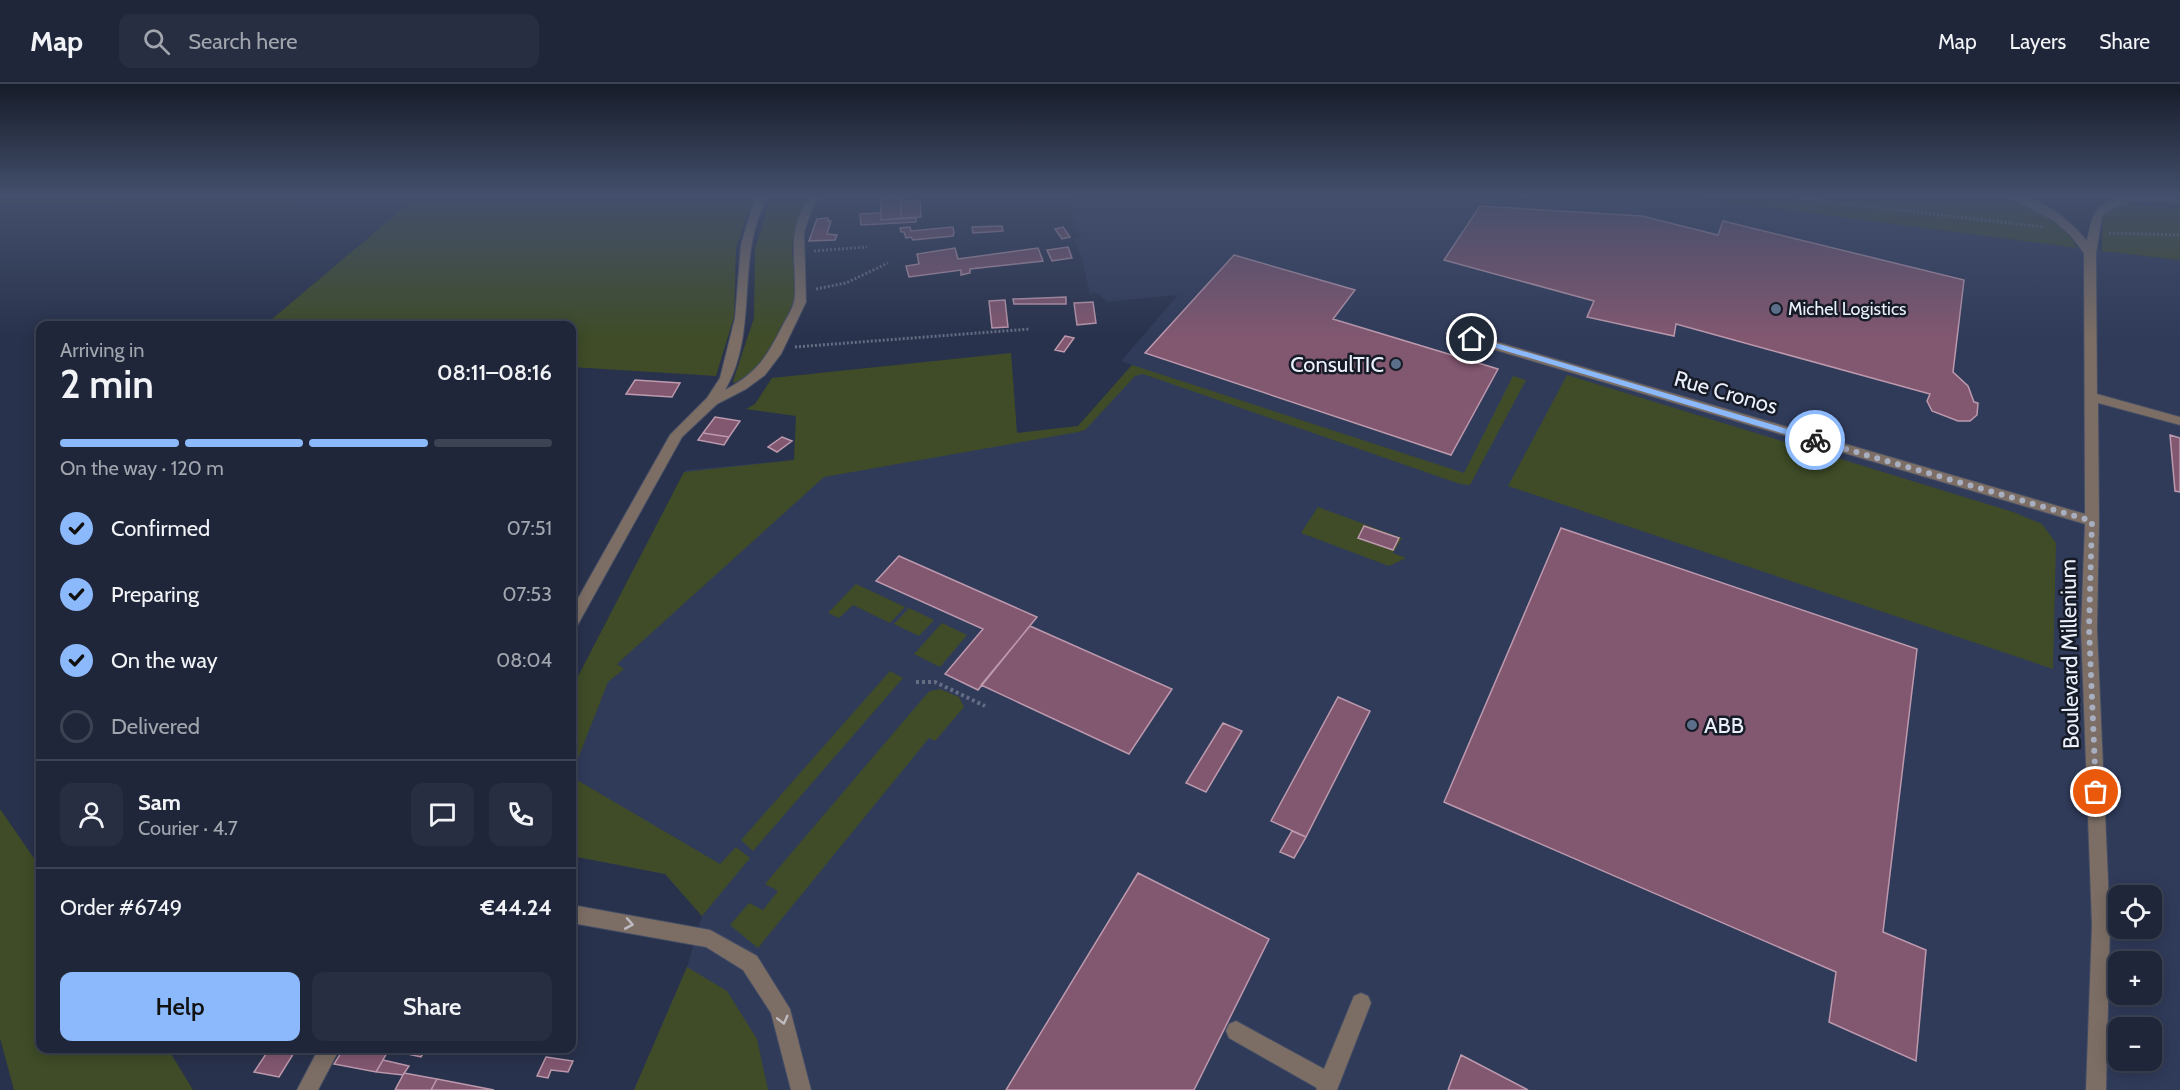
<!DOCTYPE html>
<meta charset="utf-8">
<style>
body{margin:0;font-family:Cabin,sans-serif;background:#272e41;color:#f1f3f6;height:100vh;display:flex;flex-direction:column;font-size:22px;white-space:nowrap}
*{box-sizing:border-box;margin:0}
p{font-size:20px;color:#a1a5ae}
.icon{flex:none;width:33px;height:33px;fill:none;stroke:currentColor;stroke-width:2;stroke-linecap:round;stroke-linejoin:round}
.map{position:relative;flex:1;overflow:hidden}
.side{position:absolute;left:36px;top:237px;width:540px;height:732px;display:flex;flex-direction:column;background:#1f2639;border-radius:12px;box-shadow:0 3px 15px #0003,0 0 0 2px #3c4353}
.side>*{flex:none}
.buttons{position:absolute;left:2108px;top:801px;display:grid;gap:12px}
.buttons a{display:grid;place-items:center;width:54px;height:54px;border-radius:12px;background:#1f2639;box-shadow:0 3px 15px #0003,0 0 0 2px #3c4353;font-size:30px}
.pin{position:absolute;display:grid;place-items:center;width:51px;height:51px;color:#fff;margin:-26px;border:3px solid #fff;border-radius:50%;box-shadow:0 2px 6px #0007}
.courier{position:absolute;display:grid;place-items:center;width:60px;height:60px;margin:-30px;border:4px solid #8bb9fc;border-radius:50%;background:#fff;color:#222;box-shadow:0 2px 8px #0007}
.overview em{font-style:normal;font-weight:600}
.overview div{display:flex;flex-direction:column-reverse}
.overview{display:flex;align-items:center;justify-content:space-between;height:102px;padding:0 24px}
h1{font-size:39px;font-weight:600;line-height:45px}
.bar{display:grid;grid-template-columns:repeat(4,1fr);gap:9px 6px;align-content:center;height:72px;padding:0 24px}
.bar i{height:8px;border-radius:4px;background:#3c4353}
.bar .active{background:#8bb9fc}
.bar p{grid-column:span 4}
.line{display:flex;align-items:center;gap:15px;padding:0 24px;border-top:2px solid #3c4353}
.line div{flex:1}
.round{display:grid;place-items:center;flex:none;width:63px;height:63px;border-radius:12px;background:#272e41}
ol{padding:0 24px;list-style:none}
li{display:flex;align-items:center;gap:18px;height:66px}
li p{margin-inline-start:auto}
li .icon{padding:6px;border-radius:50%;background:#8bb9fc;color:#111;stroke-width:4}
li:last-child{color:#a1a5ae}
li i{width:33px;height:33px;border:3px solid #3c4353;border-radius:50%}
.cta{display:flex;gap:12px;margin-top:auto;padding:12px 24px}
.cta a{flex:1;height:69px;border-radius:12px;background:#8bb9fc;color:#111;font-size:24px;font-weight:600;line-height:69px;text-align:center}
.cta a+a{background:#272e41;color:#f1f3f6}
header{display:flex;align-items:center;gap:36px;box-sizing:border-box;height:84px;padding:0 30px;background:#1f2639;border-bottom:2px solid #3c4353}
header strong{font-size:28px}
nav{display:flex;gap:33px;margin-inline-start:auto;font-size:21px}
.search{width:420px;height:54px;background:#272e41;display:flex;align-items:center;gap:15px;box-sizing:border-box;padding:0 21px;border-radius:12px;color:#a1a5ae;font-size:22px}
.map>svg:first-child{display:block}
.built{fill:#303b5a;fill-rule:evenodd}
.green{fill:#3f4c27}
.building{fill:#825770;stroke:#bc99ad;stroke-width:1.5}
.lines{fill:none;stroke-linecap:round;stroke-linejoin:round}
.minor-casing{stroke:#444d65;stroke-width:2}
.path-far1{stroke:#656d83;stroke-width:3;stroke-dasharray:2 2;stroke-linecap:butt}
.path{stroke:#656d83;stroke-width:4;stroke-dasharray:3 3;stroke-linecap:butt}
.minor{fill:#7c6e65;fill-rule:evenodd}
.oneway{stroke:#bfbcc1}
.route{fill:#8bb9fc}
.done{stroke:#a7aec0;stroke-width:6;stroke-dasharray:0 10.8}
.service-dot{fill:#5c6f8a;stroke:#161b26;stroke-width:2}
.labels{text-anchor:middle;stroke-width:5;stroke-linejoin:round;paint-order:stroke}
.far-poi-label{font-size:18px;fill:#ebf0fe;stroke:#161b26;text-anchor:start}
.poi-label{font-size:22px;fill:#ebf0fe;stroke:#161b26;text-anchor:end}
.street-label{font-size:22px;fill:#ebf0fe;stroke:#161b26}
</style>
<header>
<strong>Map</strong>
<div class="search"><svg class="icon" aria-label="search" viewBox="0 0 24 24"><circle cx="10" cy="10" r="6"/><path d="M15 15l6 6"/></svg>Search here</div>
<nav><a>Map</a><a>Layers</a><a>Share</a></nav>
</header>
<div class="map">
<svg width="2180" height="1006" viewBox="0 0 2180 1006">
<rect width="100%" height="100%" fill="#29324c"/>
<path class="built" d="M 1068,113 L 1688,113 L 2180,176 L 2180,1006 L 634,1006 L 687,883 L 702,832 L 665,790 L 572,772 L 572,604 L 686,386 L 794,376 L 1079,342 L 1132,281 L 1121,277 L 1178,211 L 1107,218 L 1097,209 L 1090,210 L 1082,175 L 1074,154 L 1081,152 L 1075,143 ZM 2118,812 L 2151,812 L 2151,844 L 2118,844 ZM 2118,878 L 2151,878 L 2151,910 L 2118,910 ZM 2118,944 L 2151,944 L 2151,976 L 2118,976 Z"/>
<path class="green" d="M 0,113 L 756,113 L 750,122 L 736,164 L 734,233 L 716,292 L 572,283 L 572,242 L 265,241 L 413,116 L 0,120 Z
M 774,113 L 809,113 L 799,131 L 792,164 L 796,212 L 774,262 L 762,281 L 736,301 L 733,297 L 754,234 L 755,165 L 768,123 Z
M 1688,113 L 1996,113 C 2032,123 2058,129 2077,164 Z
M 2129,121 L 2180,124 L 2180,176 L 2102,167 L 2103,132 L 2110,126 Z
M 1011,269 L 1017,349 L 1078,342 L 1132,281 L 1464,389 L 1513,292 L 1526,296 L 1470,401 L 1460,400 L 1143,290 L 1135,292 L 1085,346 L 1078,348 L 824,393 L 617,580 L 624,585 L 608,598 L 572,690 L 572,604 L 684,388 L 794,376 L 796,332 L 746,325 L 755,320 L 772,294 Z
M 1567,291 L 2013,428 L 2042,440 L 2056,459 L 2053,585 L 1508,402 Z
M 1318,423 L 1402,454 L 1393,469 L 1406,474 L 1389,482 L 1301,449 Z
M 856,500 L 905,523 L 890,539 L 853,521 L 839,534 L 828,529 Z
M 909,524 L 934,536 L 919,552 L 894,540 Z
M 942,539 L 967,551 L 940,583 L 914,570 Z
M 890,587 L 903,594 L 753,767 L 741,756 Z
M 940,605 L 959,613 L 964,623 L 935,657 L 929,654 L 758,864 L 730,841 L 749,819 L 763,826 L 778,807 L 765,800 L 925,612 L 930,607 Z
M 572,693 L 720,780 L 736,763 L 750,774 L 702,832 L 665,790 L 572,772 Z
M 0,725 L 40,783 L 40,964 L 168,965 L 193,1006 L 14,1006 L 0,954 Z
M 687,883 L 727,907 L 757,955 L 768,1006 L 634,1006 Z"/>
<path class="building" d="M 881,113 L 901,113 L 901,134 L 881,136 Z
M 920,116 L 921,133 L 901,134 L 901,118 Z
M 1480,122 L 1642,132 L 1718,151 L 1723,137 L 1964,196 L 1953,288 L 1968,302 L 1974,318 L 1978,319 L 1977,331 L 1970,337 L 1958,337 L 1932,327 L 1927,317 L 1930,310 L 1676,240 L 1674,252 L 1587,233 L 1594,217 L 1444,176 Z
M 881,129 L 881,136 L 916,134 L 916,138 L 861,141 L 860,130 Z
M 828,134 L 828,137 L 831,137 L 827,150 L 837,151 L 835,156 L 809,157 L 817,135 Z
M 1002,142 L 1003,147 L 973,149 L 972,143 Z
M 910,143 L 911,147 L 953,143 L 954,149 L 953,152 L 913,156 L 911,153 L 906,154 L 904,148 L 901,148 L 900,144 Z
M 1063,143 L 1070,153 L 1062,155 L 1055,145 Z
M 1068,163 L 1072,174 L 1052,177 L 1047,166 Z
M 955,164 L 958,175 L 1038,164 L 1043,177 L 970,185 L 970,189 L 961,191 L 961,186 L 909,193 L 906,182 L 919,180 L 917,170 Z
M 1234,171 L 1355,206 L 1333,235 L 1498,285 L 1451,371 L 1145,269 Z
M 1066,213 L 1066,220 L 1014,220 L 1013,215 Z
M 1005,216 L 1008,243 L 992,244 L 989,217 Z
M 1093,218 L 1096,239 L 1077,241 L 1074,219 Z
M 1065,252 L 1074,254 L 1064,268 L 1055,266 Z
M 635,296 L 680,299 L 672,313 L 626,310 Z
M 715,333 L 740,337 L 729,353 L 703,349 Z
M 703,349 L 729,353 L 724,361 L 698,356 Z
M 2170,351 L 2180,354 L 2180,408 L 2175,407 Z
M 782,353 L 792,357 L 777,368 L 768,363 Z
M 1364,442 L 1399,454 L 1393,466 L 1358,454 Z
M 1561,444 L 1917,565 L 1883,848 L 1926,866 L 1916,977 L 1829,938 L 1836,888 L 1444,718 Z
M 899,472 L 1037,533 L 978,606 L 945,590 L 983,545 L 876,497 Z
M 1030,542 L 1172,605 L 1129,670 L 981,601 Z
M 1338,613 L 1370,627 L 1306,753 L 1271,737 Z
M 1223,639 L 1242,647 L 1206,708 L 1186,699 Z
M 1292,747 L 1306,753 L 1294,774 L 1280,768 Z
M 1138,789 L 1269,855 L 1194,1006 L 1006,1006 Z
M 270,964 L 297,964 L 279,993 L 254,988 Z
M 344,964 L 376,964 L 388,967 L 376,988 L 334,980 Z
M 390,964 L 445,964 L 443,969 L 426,965 L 421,973 L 389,966 Z
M 1461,971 L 1528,1006 L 1448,1006 Z
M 546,973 L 573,977 L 568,988 L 551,986 L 548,994 L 537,992 Z
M 383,976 L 409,982 L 403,991 L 376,988 Z
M 404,989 L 437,995 L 431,1006 L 395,1006 Z
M 437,995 L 494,1006 L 431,1006 Z"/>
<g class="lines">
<g class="minor-casing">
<path id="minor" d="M 758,113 L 768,113 C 734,171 760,247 725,306 C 759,288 767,272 784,239 C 789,230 795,221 795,210 C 796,171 786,148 810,113 L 820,113 L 812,125 L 804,148 L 806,218 L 781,270 L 765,291 L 746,305 L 717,320 L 682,353 L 577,542 L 572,544 L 572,525 L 670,351 L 707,314 L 720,294 L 735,234 L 741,161 L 752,123 Z
M 2008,113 C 2039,111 2068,134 2087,157 C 2091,137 2093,121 2115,115 L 2114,113 L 2180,113 L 2180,118 C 2149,117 2128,112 2102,132 L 2096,169 L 2097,310 L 2180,333 L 2180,341 L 2098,319 L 2099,437 L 2097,545 L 2110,841 L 2106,1006 L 2086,1006 L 2092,841 L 2081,545 L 2085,440 L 1448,252 L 1446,249 L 1452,245 L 1456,246 L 2085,430 L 2084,169 L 2070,151 L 2053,136 Z
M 572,821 L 710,846 L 757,872 L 790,925 L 811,1006 L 791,1006 L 771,929 L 743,886 L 706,863 L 572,839 Z
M 1361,909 L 1368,912 L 1371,919 L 1337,1006 L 1316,1006 L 1317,1004 L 1229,954 L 1226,947 L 1229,940 L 1236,937 L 1324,985 L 1354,912 Z
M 319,964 L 340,964 L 318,1006 L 297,1006 Z"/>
</g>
<path class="path-far1" d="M 1790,113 L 2042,143
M 2109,149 L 2180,151
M 814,167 L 867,163
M 816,205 L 846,199 L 888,179
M 795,263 L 1030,245"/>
<path class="path" d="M 916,598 L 935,598 L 985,622"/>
<use href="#minor" class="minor"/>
</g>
<defs><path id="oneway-chevron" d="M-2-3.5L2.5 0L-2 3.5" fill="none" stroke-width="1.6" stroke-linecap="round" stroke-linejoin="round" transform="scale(1.5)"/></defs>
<g class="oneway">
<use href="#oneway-chevron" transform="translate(629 840) rotate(10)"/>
<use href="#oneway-chevron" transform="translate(783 936) rotate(76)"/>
</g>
<linearGradient id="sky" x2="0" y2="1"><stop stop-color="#171c2a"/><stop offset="0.44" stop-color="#434f6c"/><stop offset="1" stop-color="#434f6c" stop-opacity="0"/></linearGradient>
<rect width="2180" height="254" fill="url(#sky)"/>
<path class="route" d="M 1472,252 L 1818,354 L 1820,356 L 1812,358 L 1469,256 L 1468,255 Z"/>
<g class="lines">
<path class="done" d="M 1815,356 L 2092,437 L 2089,544 L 2096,708"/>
</g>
<g class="service-dot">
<circle cx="1776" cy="225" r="6"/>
<circle cx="1396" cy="280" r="6"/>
<circle cx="1692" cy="641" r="6"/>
</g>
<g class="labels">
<g class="far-poi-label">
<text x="1788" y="231">Michel Logistics</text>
</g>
<g class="poi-label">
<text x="1384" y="288">ConsulTIC</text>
<text x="1704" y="649" text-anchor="start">ABB</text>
</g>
<g class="street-label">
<text transform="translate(1726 308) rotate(16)" y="8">Rue Cronos</text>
<text transform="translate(2069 570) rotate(-91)" y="8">Boulevard Millenium</text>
</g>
</g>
</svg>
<div class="buttons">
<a><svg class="icon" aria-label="locate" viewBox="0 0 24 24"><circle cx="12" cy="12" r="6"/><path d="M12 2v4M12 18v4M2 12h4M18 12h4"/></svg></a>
<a>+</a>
<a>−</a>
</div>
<div class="pin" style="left:2096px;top:708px;background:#ea580c"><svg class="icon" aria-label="bag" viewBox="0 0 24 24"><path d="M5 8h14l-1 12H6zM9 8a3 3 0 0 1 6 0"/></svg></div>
<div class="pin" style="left:1472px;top:255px;background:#1f2937"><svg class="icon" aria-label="home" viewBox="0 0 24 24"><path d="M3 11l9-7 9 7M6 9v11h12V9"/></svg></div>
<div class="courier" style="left:1815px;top:356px"><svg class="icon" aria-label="bike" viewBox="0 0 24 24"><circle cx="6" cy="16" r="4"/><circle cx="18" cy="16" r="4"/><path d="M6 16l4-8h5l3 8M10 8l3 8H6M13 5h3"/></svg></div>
<section class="side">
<div class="overview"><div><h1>2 min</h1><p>Arriving in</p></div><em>08:11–08:16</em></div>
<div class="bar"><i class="active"></i><i class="active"></i><i class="active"></i><i></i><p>On the way · 120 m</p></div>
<ol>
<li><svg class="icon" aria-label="check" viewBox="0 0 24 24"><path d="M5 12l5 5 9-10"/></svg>Confirmed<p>07:51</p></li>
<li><svg class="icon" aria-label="check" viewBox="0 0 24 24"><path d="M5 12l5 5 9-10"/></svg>Preparing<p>07:53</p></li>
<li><svg class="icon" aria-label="check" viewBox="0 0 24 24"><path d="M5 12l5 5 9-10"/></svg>On the way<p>08:04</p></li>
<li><i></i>Delivered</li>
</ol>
<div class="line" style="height:108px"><a class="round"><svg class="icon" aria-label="person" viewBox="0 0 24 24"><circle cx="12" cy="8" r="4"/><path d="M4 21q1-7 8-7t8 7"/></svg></a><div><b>Sam</b><p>Courier · 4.7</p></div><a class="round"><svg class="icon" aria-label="chat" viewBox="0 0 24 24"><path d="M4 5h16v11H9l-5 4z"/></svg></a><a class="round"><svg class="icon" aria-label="phone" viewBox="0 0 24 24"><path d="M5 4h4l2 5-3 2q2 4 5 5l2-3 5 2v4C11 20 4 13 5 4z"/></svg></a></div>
<div class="line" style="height:78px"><div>Order #6749</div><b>€44.24</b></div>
<div class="cta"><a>Help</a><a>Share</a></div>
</section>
</div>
